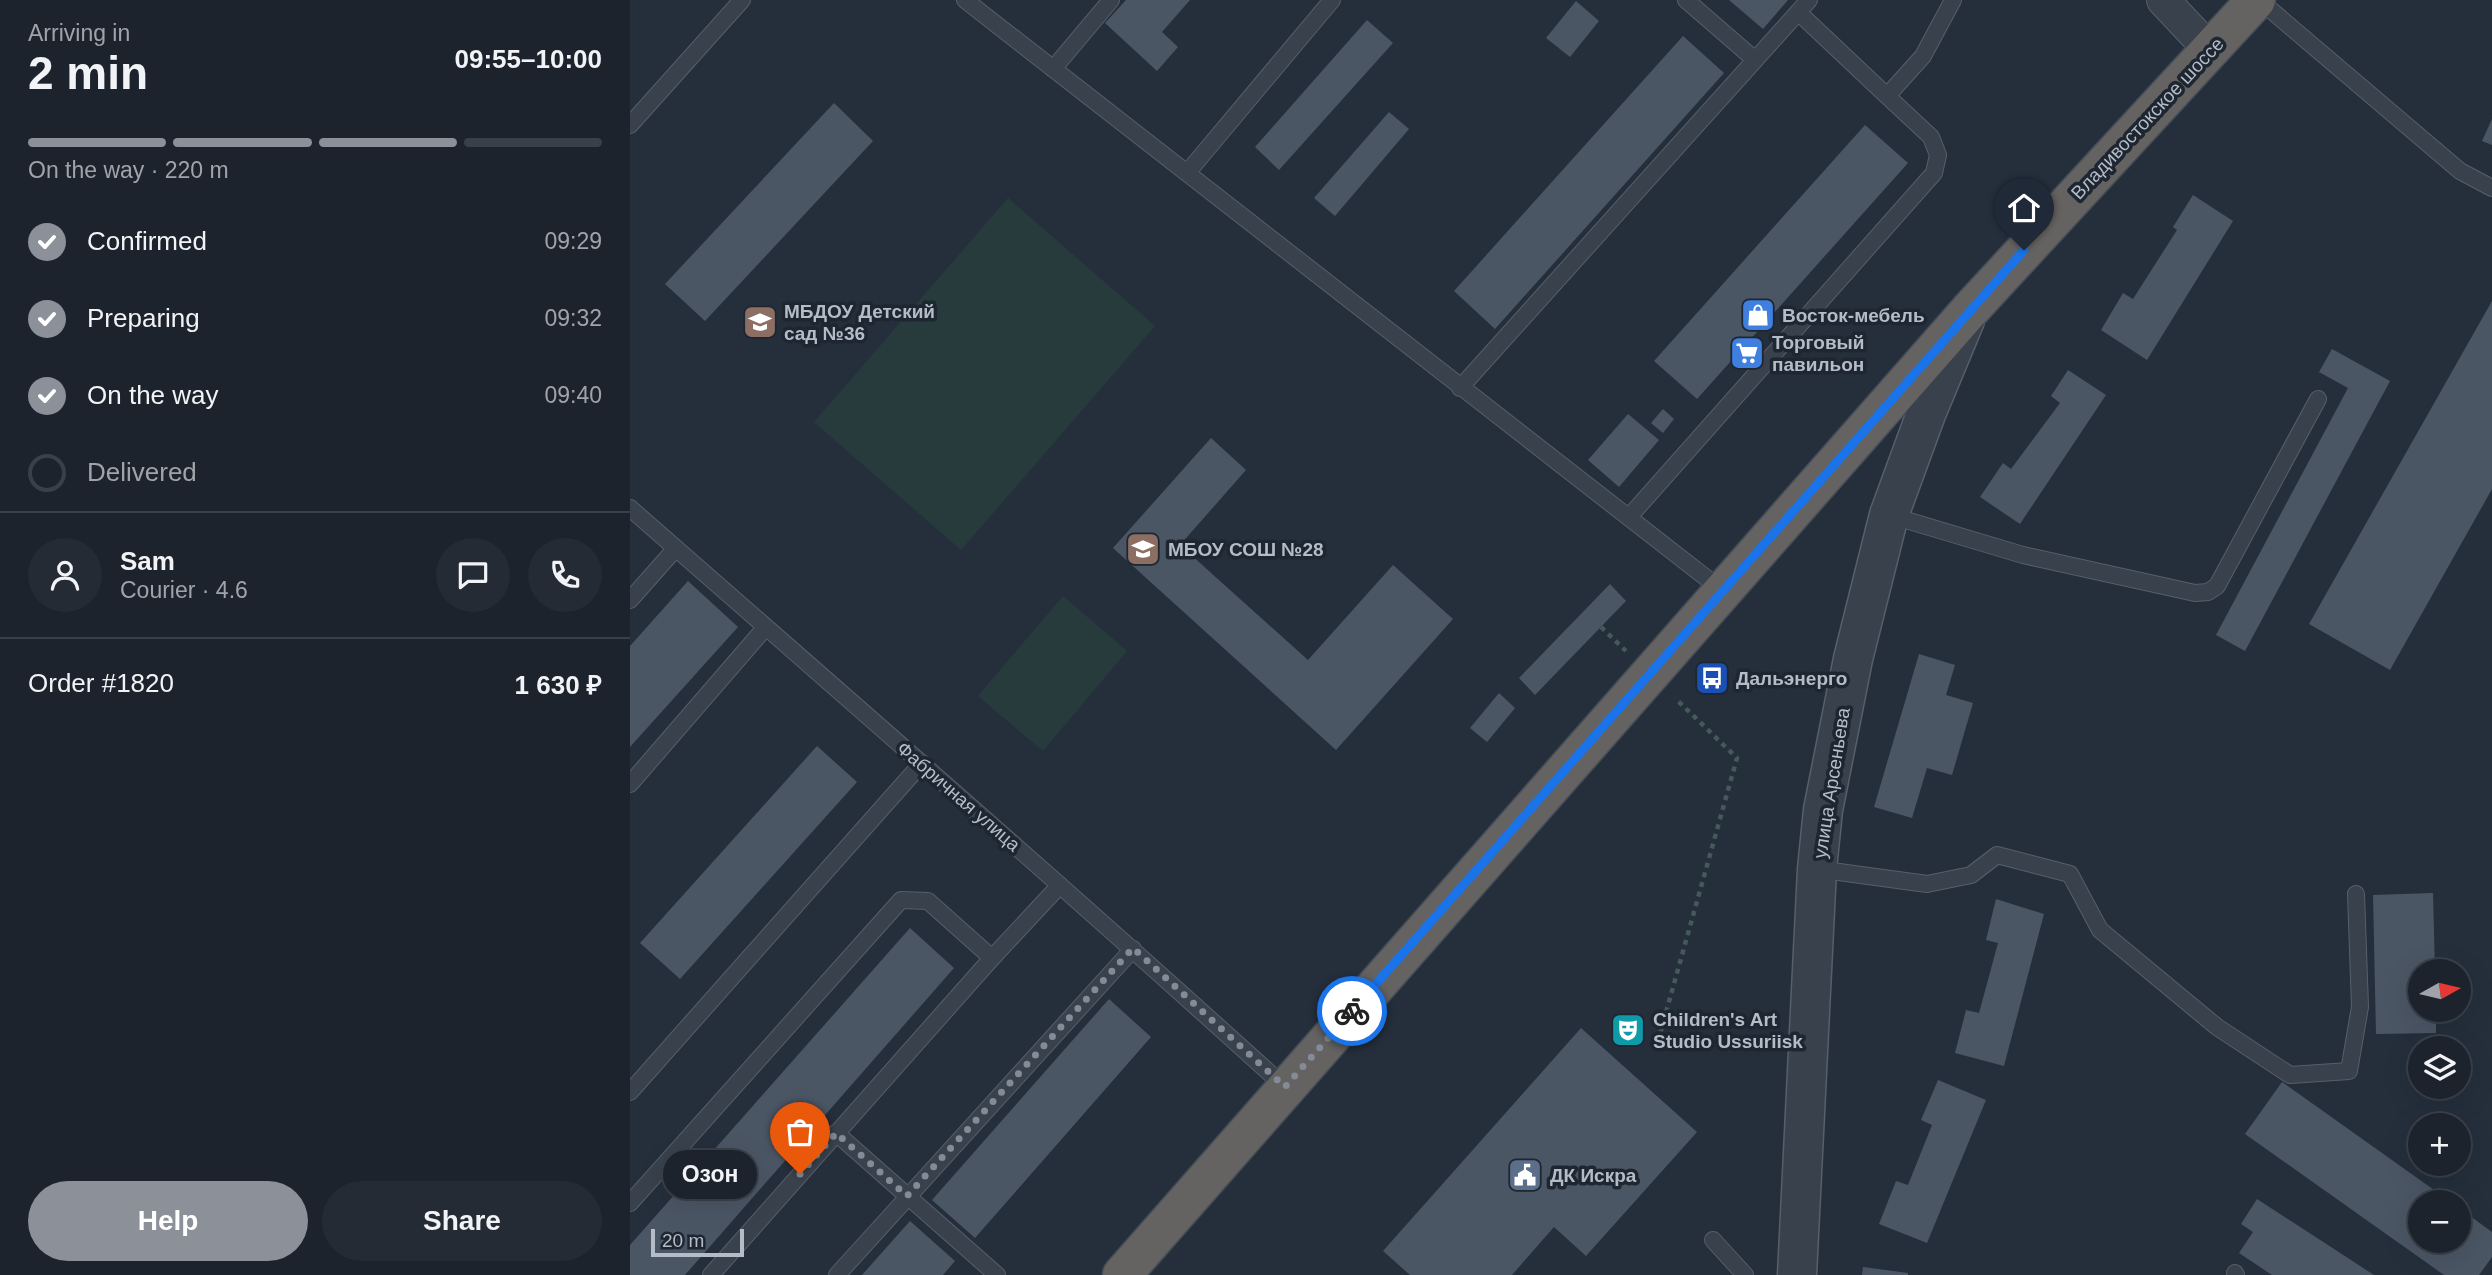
<!DOCTYPE html>
<meta charset="utf-8">
<style>
body{margin:0;font-family:Arial,sans-serif;background:#252b35;color:#f1f3f6;height:100vh;display:flex;flex-direction:column;font-size:26px;white-space:nowrap}
*{box-sizing:border-box;margin:0}
p{font-size:23px;color:#a0a4aa}
.icon{flex:none;width:38px;height:38px;fill:none;stroke:currentColor;stroke-width:2;stroke-linecap:round;stroke-linejoin:round}
.map{position:relative;flex:1;overflow:hidden}
.details{display:flex;flex-direction:column;background:#1c232d;width:630px}
.details>*{flex:none}
.needle{width:46px;rotate:82deg}
.controls{position:absolute;left:1778px;top:959px;display:grid;gap:14px}
.controls a{display:grid;place-items:center;width:63px;height:63px;border-radius:50%;background:#1c232d;box-shadow:0 7px 28px #0002,0 0 0 2px #3a4049;font-size:35px}
.scale{position:absolute;left:21px;bottom:18px;width:93px;box-sizing:border-box;padding-left:7px;border:4px solid #b4bcc8;border-top:0;font-size:19px;line-height:24px;white-space:nowrap;color:#b4bcc8;-webkit-text-stroke:5px #1e2631;paint-order:stroke}
.pin{position:absolute;display:grid;place-items:center;width:60px;height:60px;color:#fff;margin:-72px -30px;border-radius:50% 50% 50% 0;rotate:-45deg;box-shadow:0 0 7px #0007}
.pin .icon{rotate:45deg}
.courier{position:absolute;display:grid;place-items:center;width:70px;height:70px;margin:-35px;border:5px solid #1a73e8;border-radius:50%;background:#fff;color:#222;box-shadow:0 2px 9px #0007}
.bubble{position:absolute;height:49px;border-radius:24px;background:#1c232d;box-shadow:0 7px 28px #0002,0 0 0 2px #3a4049;font-size:23px;font-weight:800;line-height:49px;text-align:center}
.head em{font-style:normal;font-weight:800}
.head div{display:flex;flex-direction:column-reverse}
.head{display:flex;align-items:center;justify-content:space-between;height:119px;padding:0 28px}
h1{font-size:46px;font-weight:800;line-height:52px}
.bar{display:grid;grid-template-columns:repeat(4,1fr);gap:10px 7px;align-content:center;height:84px;padding:0 28px}
.bar i{height:9px;border-radius:5px;background:#3a4049}
.bar .active{background:#8c9099}
.bar p{grid-column:span 4}
.line{display:flex;align-items:center;gap:18px;padding:0 28px;border-top:2px solid #3a4049}
.line div{flex:1}
.round{display:grid;place-items:center;flex:none;width:74px;height:74px;border-radius:37px;background:#252b35}
ol{padding:0 28px;list-style:none}
li{display:flex;align-items:center;gap:21px;height:77px}
li p{margin-inline-start:auto}
li .icon{padding:7px;border-radius:50%;background:#8c9099;color:#fff;stroke-width:4}
li:last-child{color:#a0a4aa}
li i{width:38px;height:38px;border:4px solid #3a4049;border-radius:50%}
.action{display:flex;gap:14px;margin-top:auto;padding:14px 28px}
.action a{flex:1;height:80px;border-radius:42px;background:#8c9099;color:#fff;font-size:28px;font-weight:800;line-height:80px;text-align:center}
.action a+a{background:#252b35;color:#f1f3f6}
main{display:flex;flex:1;min-height:0}
.map>svg:first-child{display:block}
.green{fill:#273b3d}
.building{fill:#4b5665}
.lines{fill:none;stroke-linecap:round;stroke-linejoin:round}
.service-casing{stroke:#575f6a;stroke-width:18}
.minor-casing{stroke:#575f6a;stroke-width:34}
.tertiary-casing{stroke:#575f6a;stroke-width:41}
.trunk-casing{stroke:#444c57;stroke-width:41}
.path{stroke:#45585a;stroke-width:4.5;stroke-dasharray:5 5;stroke-linecap:butt}
.service{stroke:#38414c;stroke-width:16}
.minor{stroke:#38414c;stroke-width:32}
.tertiary{stroke:#38414c;stroke-width:38}
.trunk{stroke:#646361;stroke-width:38}
.done{stroke:#828b97;stroke-width:7;stroke-dasharray:0 12.6}
.route{stroke:#1a73e8;stroke-width:9}
.labels{text-anchor:middle;stroke-width:7;stroke-linejoin:round;paint-order:stroke}
.street-label{font-size:19px;fill:#b4bcc8;stroke:#1e2631}
.poi-label{font-size:19px;font-weight:bold;fill:#b4bcc8;stroke:#1e2631;text-anchor:start}
</style>
<main>
<section class="details">
<div class="head"><div><h1>2 min</h1><p>Arriving in</p></div><em>09:55–10:00</em></div>
<div class="bar"><i class="active"></i><i class="active"></i><i class="active"></i><i></i><p>On the way · 220 m</p></div>
<ol>
<li><svg class="icon" aria-label="check" viewBox="0 0 24 24"><path d="M5 12l5 5 9-10"/></svg>Confirmed<p>09:29</p></li>
<li><svg class="icon" aria-label="check" viewBox="0 0 24 24"><path d="M5 12l5 5 9-10"/></svg>Preparing<p>09:32</p></li>
<li><svg class="icon" aria-label="check" viewBox="0 0 24 24"><path d="M5 12l5 5 9-10"/></svg>On the way<p>09:40</p></li>
<li><i></i>Delivered</li>
</ol>
<div class="line" style="height:126px"><a class="round"><svg class="icon" aria-label="person" viewBox="0 0 24 24"><circle cx="12" cy="8" r="4"/><path d="M4 21q1-7 8-7t8 7"/></svg></a><div><b>Sam</b><p>Courier · 4.6</p></div><a class="round"><svg class="icon" aria-label="chat" viewBox="0 0 24 24"><path d="M4 5h16v11H9l-5 4z"/></svg></a><a class="round"><svg class="icon" aria-label="phone" viewBox="0 0 24 24"><path d="M5 4h4l2 5-3 2q2 4 5 5l2-3 5 2v4C11 20 4 13 5 4z"/></svg></a></div>
<div class="line" style="height:91px"><div>Order #1820</div><b>1 630 ₽</b></div>
<div class="action"><a>Help</a><a>Share</a></div>
</section>
<div class="map">
<svg width="1862" height="1275" viewBox="0 0 1862 1275">
<rect width="100%" height="100%" fill="#252f3c"/>
<path class="green" d="M 378,198 L 525,326 L 331,550 L 184,422 Z
M 433,596 L 497,651 L 413,751 L 348,696 Z"/>
<path class="building" d="M 496,0 L 560,0 L 532,32 L 548,47 L 527,71 L 475,23 Z
M 1099,0 L 1158,0 L 1133,29 Z
M 946,1 L 969,21 L 940,57 L 916,38 Z
M 737,20 L 763,43 L 649,170 L 625,147 Z
M 1053,36 L 1094,73 L 865,329 L 824,291 Z
M 204,103 L 243,141 L 75,321 L 35,284 Z
M 759,112 L 779,129 L 705,216 L 684,198 Z
M 1862,119 L 1862,145 L 1852,141 Z
M 1235,125 L 1278,163 L 1067,399 L 1024,361 Z
M 1563,195 L 1603,221 L 1517,360 L 1471,330 L 1493,293 L 1503,299 L 1547,230 L 1543,227 Z
M 1862,301 L 1862,489 L 1760,670 L 1679,624 Z
M 1702,349 L 1760,381 L 1615,651 L 1586,635 L 1718,388 L 1689,372 Z
M 1438,370 L 1476,395 L 1390,524 L 1350,497 L 1373,463 L 1381,469 L 1430,403 L 1421,396 Z
M 1033,409 L 1044,419 L 1033,433 L 1021,423 Z
M 998,414 L 1029,440 L 989,487 L 958,460 Z
M 581,438 L 616,470 L 550,545 L 678,660 L 763,565 L 823,619 L 706,750 L 483,548 Z
M 58,581 L 108,627 L 0,747 L 0,646 Z
M 980,584 L 996,601 L 905,695 L 889,678 Z
M 1289,654 L 1325,665 L 1316,695 L 1343,703 L 1322,775 L 1297,768 L 1282,818 L 1244,807 Z
M 869,693 L 885,708 L 857,742 L 840,728 Z
M 187,746 L 227,782 L 50,979 L 10,943 Z
M 1803,893 L 1805,971 L 1790,971 L 1790,1010 L 1806,1010 L 1806,1033 L 1746,1034 L 1743,895 Z
M 1366,899 L 1414,914 L 1374,1066 L 1325,1053 L 1336,1010 L 1349,1013 L 1368,943 L 1356,940 Z
M 280,928 L 324,968 L 55,1275 L 0,1275 L 0,1245 Z
M 479,999 L 521,1037 L 345,1238 L 302,1200 Z
M 951,1028 L 1067,1132 L 956,1256 L 924,1227 L 882,1275 L 780,1275 L 753,1251 Z
M 1308,1080 L 1356,1100 L 1297,1243 L 1249,1224 L 1266,1181 L 1278,1185 L 1302,1125 L 1291,1120 Z
M 1652,1082 L 1821,1202 L 1790,1202 L 1790,1241 L 1829,1241 L 1829,1208 L 1862,1232 L 1862,1257 L 1849,1275 L 1814,1275 L 1615,1134 Z
M 1627,1199 L 1744,1275 L 1642,1275 L 1609,1253 L 1623,1232 L 1611,1224 Z
M 280,1221 L 325,1261 L 313,1275 L 232,1275 Z
M 1233,1267 L 1278,1273 L 1278,1275 L 1232,1275 Z"/>
<g class="lines">
<g class="service-casing">
<path id="service" d="M 335,0 L 1093,591
M 1056,0 L 1124,59
M 1629,0 L 1830,171 L 1862,188
M 1168,12 L 1257,96
M 423,69 L 481,0
M 0,125 L 112,0
M 557,173 L 702,0
M 830,388 L 1179,0
M 0,508 C 219,700 439,891 655,1087
M 1259,515 L 1393,555 L 1565,593 L 1578,592 L 1587,586 L 1688,399
M 999,517 L 1304,173 L 1308,155 L 1301,137 L 1257,96 L 1293,56 L 1323,0
M 0,600 L 46,548
M 0,784 L 135,628
M 1187,869 L 1297,884 L 1341,875 L 1367,855 L 1440,874 L 1470,930 L 1587,1027 L 1660,1075 L 1719,1071 L 1730,1007 L 1726,894
M 0,1092 L 292,763
M 206,1133 L 367,1275
M 0,1203 L 271,900 L 298,901 L 362,958
M 1083,1240 L 1115,1275
M 1605,1273 L 1606,1275
M 81,1275 L 362,958 L 430,885
M 207,1275 L 503,949"/>
</g>
<g class="minor-casing">
<path id="minor" d="M 1533,0 L 1580,50"/>
</g>
<g class="tertiary-casing">
<path id="tertiary" d="M 1167,1275 L 1187,869 L 1193,810 L 1223,659 L 1259,515 L 1296,414 L 1335,320"/>
</g>
<g class="trunk-casing">
<path id="trunk" d="M 492,1275 L 1339,311 L 1626,0"/>
</g>
<path class="path" d="M 971,627 L 996,651
M 1028,1041 L 1107,758 L 1045,698"/>
<use href="#service" class="service"/>
<use href="#minor" class="minor"/>
<use href="#tertiary" class="tertiary"/>
<use href="#trunk" class="trunk"/>
</g>
<g class="lines">
<path class="done" d="M 170,1174 L 206,1133 L 277,1196 L 503,948 L 655,1087 L 722,1011"/>
<path class="route" d="M 722,1011 L 1394,250"/>
</g>
<defs>
<g id="shop-square" transform="scale(1.75)"><rect x="-9" y="-9" width="18" height="18" rx="4" fill="#3f7fe0" stroke="#1e2631"/><path d="M-5-2.5h2.3a2.7 3.5 0 0 1 5.4 0H5L5.5 6h-11ZM-1.5-2.5h3a1.5 2.3 0 0 0-3 0Z" fill="#fff"/></g>
<g id="school-square" transform="scale(1.75)"><rect x="-9" y="-9" width="18" height="18" rx="4" fill="#8d6e63" stroke="#1e2631"/><path d="M0-5L7-2L0 1L-7-2ZM-4 1L0 2.5L4 1V4Q0 6-4 4Z" fill="#fff"/></g>
<g id="supermarket-square" transform="scale(1.75)"><rect x="-9" y="-9" width="18" height="18" rx="4" fill="#3f7fe0" stroke="#1e2631"/><path d="M-6-5.5h2.5l.6 2H6L4.5 2H-2.5L-4.4-4H-6ZM-1.5 3.2a1.3 1.3 0 1 0 .1 0ZM3 3.2a1.3 1.3 0 1 0 .1 0Z" fill="#fff"/></g>
<g id="bus-square" transform="scale(1.75)"><rect x="-9" y="-9" width="18" height="18" rx="4" fill="#1a4fb4" stroke="#1e2631"/><path d="M-5-6H5V4H4V6H2V4H-2V6H-4V4H-5ZM-3.5-4V0h7V-4ZM-3.5 1.2v1.5H-2V1.2ZM2 1.2v1.5H3.5V1.2Z" fill="#fff"/></g>
<g id="theatre-square" transform="scale(1.75)"><rect x="-9" y="-9" width="18" height="18" rx="4" fill="#0f9aa8" stroke="#1e2631"/><path d="M-5-5.5Q0-4 5-5.5V0Q5 5 0 6Q-5 5-5 0ZM-3.3-2.5H-1v1.5H-3.3ZM1-2.5H3.3v1.5H1ZM-2.8 1Q0 5.5 2.8 1Z" fill="#fff"/></g>
<g id="civic-square" transform="scale(1.75)"><rect x="-9" y="-9" width="18" height="18" rx="4" fill="#5c6f8a" stroke="#1e2631"/><path d="M-.6-6.5H3V-4.5H.6V-3L4-1V1h2V6H-6V1h2V-1L-.6-3ZM-1.2 2.5V6h2.4V2.5Z" fill="#fff"/></g>
</defs>
<g fill-rule="evenodd">
<use href="#shop-square" x="1128" y="315"/>
<use href="#school-square" x="130" y="322"/>
<use href="#supermarket-square" x="1117" y="353"/>
<use href="#school-square" x="513" y="549"/>
<use href="#bus-square" x="1082" y="678"/>
<use href="#theatre-square" x="998" y="1030"/>
<use href="#civic-square" x="895" y="1175"/>
</g>
<g class="labels">
<g class="street-label">
<text transform="translate(1517 118) rotate(-47)" y="7">Владивостокское шоссе</text>
<text transform="translate(1201 783) rotate(-81)" y="7">улица Арсеньева</text>
<text transform="translate(329 796) rotate(41)" y="7">Фабричная улица</text>
</g>
<g class="poi-label">
<text x="154" y="318">МБДОУ Детский<tspan x="154" dy="22">сад №36</tspan></text>
<text x="1152" y="322">Восток-мебель</text>
<text x="1142" y="349">Торговый<tspan x="1142" dy="22">павильон</tspan></text>
<text x="538" y="556">МБОУ СОШ №28</text>
<text x="1106" y="685">Дальэнерго</text>
<text x="1023" y="1026">Children's Art<tspan x="1023" dy="22">Studio Ussuriisk</tspan></text>
<text x="920" y="1182">ДК Искра</text>
</g>
</g>
</svg>
<div class="controls">
<a><svg class="needle" viewBox="-14 -14 28 28"><path d="M0-13l5 13h-10z" fill="#e53935"/><path d="M0 13l5-13h-10z" fill="#a0a4aa"/></svg></a>
<a><svg class="icon" aria-label="layers" viewBox="0 0 24 24"><path d="M12 4l9 5-9 5-9-5zM3 14l9 5 9-5"/></svg></a>
<a>+</a>
<a>−</a>
</div>
<div class="scale">20 m</div>
<div class="pin" style="left:170px;top:1174px;background:#ea580c"><svg class="icon" aria-label="bag" viewBox="0 0 24 24"><path d="M5 8h14l-1 12H6zM9 8a3 3 0 0 1 6 0"/></svg></div>
<div class="pin" style="left:1394px;top:250px;background:#1f2937"><svg class="icon" aria-label="home" viewBox="0 0 24 24"><path d="M3 11l9-7 9 7M6 9v11h12V9"/></svg></div>
<div class="courier" style="left:722px;top:1011px"><svg class="icon" aria-label="bike" viewBox="0 0 24 24"><circle cx="6" cy="16" r="4"/><circle cx="18" cy="16" r="4"/><path d="M6 16l4-8h5l3 8M10 8l3 8H6M13 5h3"/></svg></div>
<div class="bubble" style="left:33px;top:1150px;width:94px">Озон</div>
</div>
</main>
